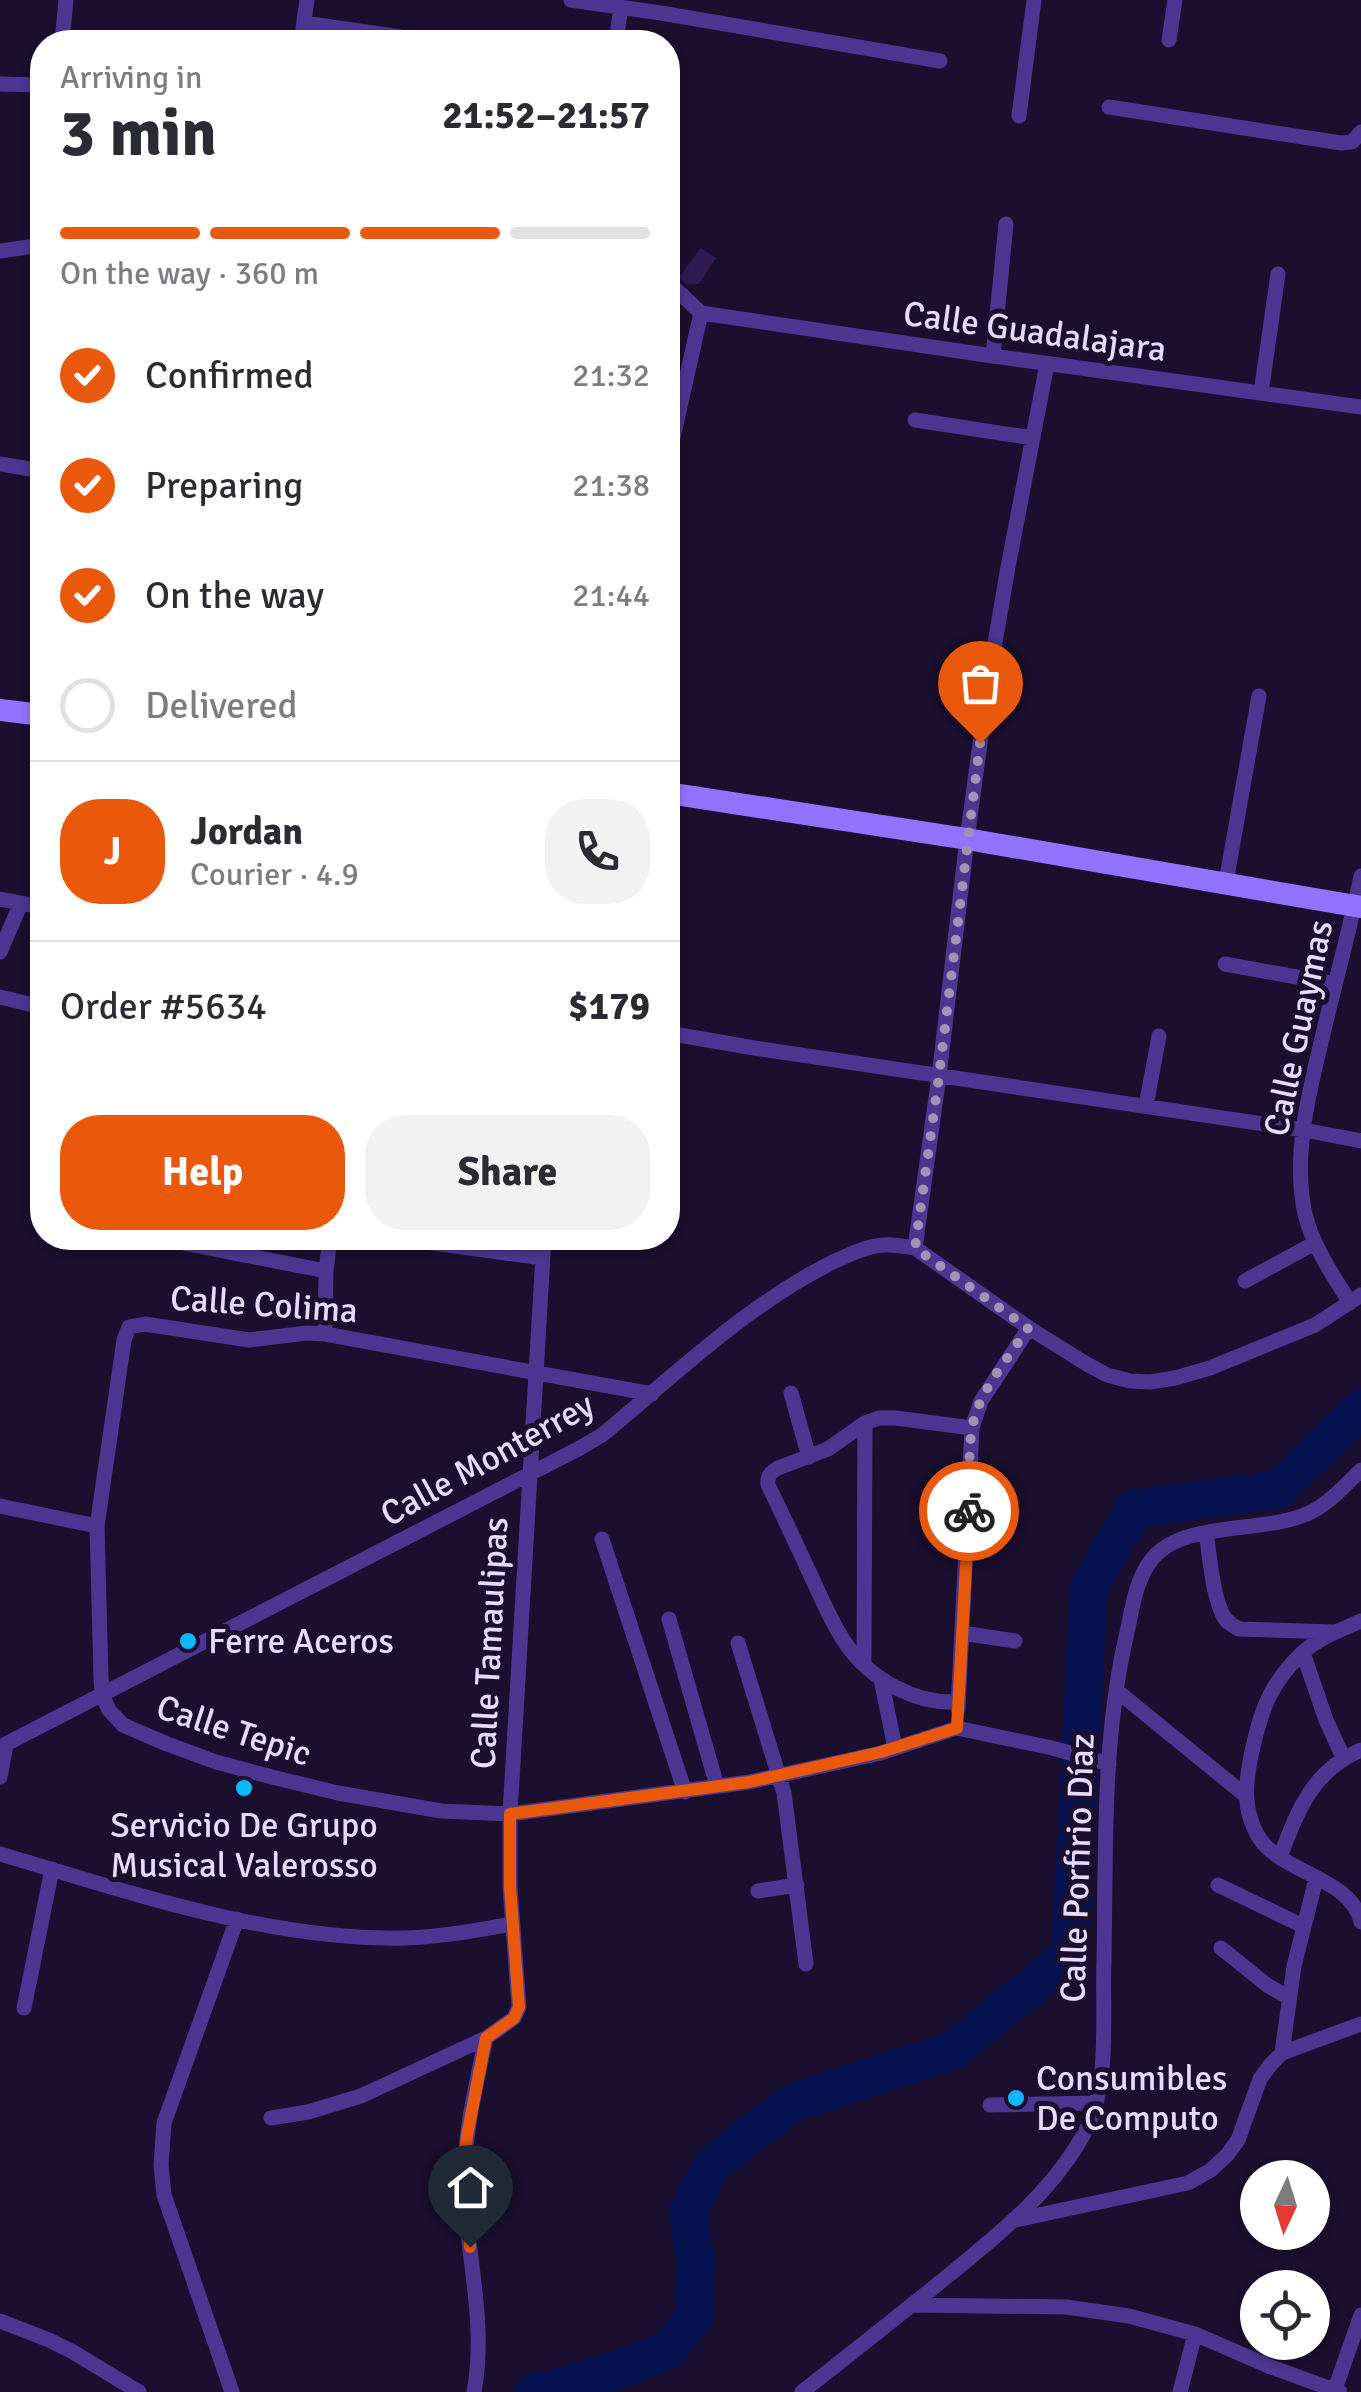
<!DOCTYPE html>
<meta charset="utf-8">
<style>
body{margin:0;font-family:Signika,sans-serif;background:#f2f2f3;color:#2b2b33;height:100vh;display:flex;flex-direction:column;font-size:38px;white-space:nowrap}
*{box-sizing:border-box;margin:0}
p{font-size:32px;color:#7c7c81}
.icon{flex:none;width:55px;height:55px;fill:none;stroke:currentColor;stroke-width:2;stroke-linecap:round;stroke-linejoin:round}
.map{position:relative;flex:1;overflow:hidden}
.details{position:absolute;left:30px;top:30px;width:650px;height:1220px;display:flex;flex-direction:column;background:#fff;border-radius:40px;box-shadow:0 2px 8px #0004}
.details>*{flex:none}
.needle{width:65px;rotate:184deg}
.controls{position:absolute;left:1240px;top:2160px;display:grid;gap:20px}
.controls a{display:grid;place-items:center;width:90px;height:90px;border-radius:50%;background:#fff;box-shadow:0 2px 8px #0004;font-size:50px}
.pin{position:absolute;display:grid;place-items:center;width:85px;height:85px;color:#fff;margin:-102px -42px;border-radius:50% 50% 50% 0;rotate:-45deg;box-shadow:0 0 10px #0007}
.pin .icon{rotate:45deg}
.courier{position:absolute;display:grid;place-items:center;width:100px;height:100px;margin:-50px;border:8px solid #ea580c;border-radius:50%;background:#fff;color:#222;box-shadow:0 2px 12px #0007}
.summary em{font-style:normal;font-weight:800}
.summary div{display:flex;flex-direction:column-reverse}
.summary{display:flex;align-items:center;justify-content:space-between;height:170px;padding:0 30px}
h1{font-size:65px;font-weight:800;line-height:75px}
.bar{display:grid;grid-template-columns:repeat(4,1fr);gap:15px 10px;align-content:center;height:120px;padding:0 30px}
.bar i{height:12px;border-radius:8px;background:#e1e1e2}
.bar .current{background:#ea580c}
.bar p{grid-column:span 4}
.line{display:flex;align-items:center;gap:25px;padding:0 30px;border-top:2px solid #e1e1e2}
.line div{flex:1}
.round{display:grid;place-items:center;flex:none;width:105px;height:105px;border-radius:40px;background:#f2f2f3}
ol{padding:0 30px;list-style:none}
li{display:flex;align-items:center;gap:30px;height:110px}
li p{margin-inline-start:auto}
li .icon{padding:10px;border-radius:50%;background:#ea580c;color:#fff;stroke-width:4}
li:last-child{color:#7c7c81}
li i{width:55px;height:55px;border:5px solid #e1e1e2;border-radius:50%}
.action{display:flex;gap:20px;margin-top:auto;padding:20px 30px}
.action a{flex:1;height:115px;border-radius:40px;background:#ea580c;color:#fff;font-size:40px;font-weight:800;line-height:115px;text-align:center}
.action a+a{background:#f2f2f3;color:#2b2b33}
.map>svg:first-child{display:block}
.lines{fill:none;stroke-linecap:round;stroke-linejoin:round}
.river{stroke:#061350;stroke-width:38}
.building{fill:#2f1a51}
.minor{stroke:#4b3791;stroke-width:15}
.secondary{stroke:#9173ff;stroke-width:22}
.done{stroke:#9f94b6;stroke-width:10;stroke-dasharray:0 18}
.route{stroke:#ea580c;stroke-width:12}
.poi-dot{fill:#08b8ff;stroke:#1a0f2e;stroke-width:4}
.labels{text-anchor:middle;stroke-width:10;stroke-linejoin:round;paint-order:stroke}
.street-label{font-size:35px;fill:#e7dcff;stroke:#1a0f2e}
.poi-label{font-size:35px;fill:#e7dcff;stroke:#1a0f2e;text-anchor:start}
</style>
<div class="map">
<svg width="1361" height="2392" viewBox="0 0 1361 2392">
<rect width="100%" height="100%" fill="#1a0f2e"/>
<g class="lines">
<path class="river" d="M 534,2392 L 555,2388 L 612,2372 L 666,2351 L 694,2318 L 696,2261 L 687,2212 L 711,2166 L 791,2103 L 952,2051 L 1070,1955 L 1089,1587 L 1134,1509 L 1279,1489 L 1361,1408"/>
</g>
<path class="building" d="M 701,248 L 716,258 L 699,284 L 686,284 L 679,277 Z"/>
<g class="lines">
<path class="minor" d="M 571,0 L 661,13 L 940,61
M 304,23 L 421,40
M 1169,40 L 1175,0
M 62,42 L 66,0
M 301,42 L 307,0
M 616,42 L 621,7
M 0,84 L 42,85
M 1109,107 L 1341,143 L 1352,142 L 1361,132
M 1019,116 L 1034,0
M 0,251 L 42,245
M 668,282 L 701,313
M 701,313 L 993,356 L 1361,407
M 993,356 L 1006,224
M 1261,393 L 1278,274
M 915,420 L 1033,438
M 668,460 L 701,313
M 0,464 L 42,471
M 1226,882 L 1259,696
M 0,899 L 42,907
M 0,952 L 21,903
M 1225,964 L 1335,984
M 0,997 L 42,1007
M 668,1033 L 754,1048 L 1304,1130 L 1361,1141
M 1146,1106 L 1159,1036
M 158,1238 L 326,1271
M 412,1240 L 542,1258
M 915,1248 L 939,1076 L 967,839 L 989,678 L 1008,567 L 1047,364
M 1245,1281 L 1315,1243
M 1350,1303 C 1333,1275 1313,1247 1305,1214 C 1293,1160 1307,1100 1320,1047 C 1333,990 1349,933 1361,876
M 325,1334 L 326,1271 L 330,1238
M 791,1393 L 809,1457
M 652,1394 L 325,1334 L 307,1333 L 249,1340 L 145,1324 L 129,1327 L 124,1340 L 97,1526 L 101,1678 L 102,1695 L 109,1710 L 123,1725 L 167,1744 L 216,1762 L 272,1777 L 338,1793 L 441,1811 L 510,1814 L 749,1782 L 881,1753 L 957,1728 L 1052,1748 L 1109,1764
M 0,1506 L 97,1526
M 1206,1533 C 1210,1557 1212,1591 1222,1613 C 1225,1621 1231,1625 1239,1629 L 1334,1632
M 602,1539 L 685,1792
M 669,1619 L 717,1786
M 1361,1621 C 1340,1630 1318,1638 1301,1654 C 1288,1667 1277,1680 1269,1697 C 1258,1719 1244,1776 1247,1801 C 1248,1815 1254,1832 1263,1843 C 1289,1874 1352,1880 1361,1922
M 962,1633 L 1015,1641
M 738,1643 L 784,1793 L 806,1964
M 1303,1653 L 1326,1720 L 1343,1757
M 864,1664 L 865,1423
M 881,1679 L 895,1748
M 1116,1690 L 1246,1796
M 958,1702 C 915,1704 871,1680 846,1644 C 832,1624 822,1599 811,1576 C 797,1546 783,1515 768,1485 C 767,1476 770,1473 778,1468 L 828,1449 L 865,1423 L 879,1418 L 896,1418 L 972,1428
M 958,1709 L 972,1428 L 981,1401 L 1029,1328
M 0,1747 L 580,1448 L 602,1435 C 675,1375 748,1304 833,1262 C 847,1256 861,1248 876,1246 C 889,1243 902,1246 915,1248 L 1029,1328 L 1085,1363 L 1107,1375 L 1130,1381 L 1150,1382 L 1175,1378 L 1210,1368 L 1315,1325 L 1361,1295
M 0,1777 L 6,1745
M 0,1854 C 129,1892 270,1941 406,1938 C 442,1937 477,1930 512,1924
M 1280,1857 C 1298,1810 1312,1771 1361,1750
M 1218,1885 L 1303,1926
M 758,1891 L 797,1885
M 1221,1948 L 1267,1985 L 1289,1998
M 24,2008 L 52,1869
M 1282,2053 L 1361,2024
M 990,2105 L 1096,2103
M 271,2118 L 308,2112 L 361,2096 L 486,2038 L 514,2018 L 519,2007 L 510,1887 L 510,1814 L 544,1238
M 1016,2220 L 1188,2183 L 1211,2170 L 1227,2155 L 1238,2140 L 1260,2079 L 1271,2064 L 1282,2053 L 1294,1966 L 1316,1879
M 912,2305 L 1066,2307 L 1129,2316 L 1195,2334 L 1271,2367 L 1340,2392
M 0,2321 L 49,2340 L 73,2352 L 139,2392
M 232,2392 L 164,2195 L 161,2165 L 164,2123 L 237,1919
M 474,2392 C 487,2322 466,2253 464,2183 C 464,2134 476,2086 486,2038
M 802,2392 C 849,2355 897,2317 944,2279 C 998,2235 1056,2190 1088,2126 C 1110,2080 1102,2011 1104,1961 C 1106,1853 1102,1742 1126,1637 C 1132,1611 1135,1580 1152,1559 C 1184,1520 1264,1534 1309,1513 C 1329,1504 1345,1485 1361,1470
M 1180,2392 L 1195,2334
M 1334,2392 L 1361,2315"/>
<path class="secondary" d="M 0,710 L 42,715
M 668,793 L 967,839 L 1361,907"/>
</g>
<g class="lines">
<path class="done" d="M 969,1511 C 970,1484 967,1440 975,1416 C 984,1386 1011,1354 1028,1328 L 915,1248 L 939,1076 L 980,743"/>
<path class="route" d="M 470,2247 L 464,2163 L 467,2136 L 486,2038 L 514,2018 L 519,2007 L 510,1886 L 510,1814 L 749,1782 L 881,1752 L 957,1728 L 969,1511"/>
</g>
<g class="poi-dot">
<circle cx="188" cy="1641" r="10"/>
<circle cx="244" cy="1788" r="10"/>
<circle cx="1016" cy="2098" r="10"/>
</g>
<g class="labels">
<g class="street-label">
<text transform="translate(1035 331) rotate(8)" y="12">Calle Guadalajara</text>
<text transform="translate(1298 1028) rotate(-78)" y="12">Calle Guaymas</text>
<text transform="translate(264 1304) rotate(4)" y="12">Calle Colima</text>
<text transform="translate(487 1459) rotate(-29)" y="12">Calle Monterrey</text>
<text transform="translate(489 1643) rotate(-87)" y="12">Calle Tamaulipas</text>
<text transform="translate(234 1730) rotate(18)" y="12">Calle Tepic</text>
<text transform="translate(1077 1868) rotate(-88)" y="12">Calle Porfirio Díaz</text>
</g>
<g class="poi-label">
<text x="208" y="1653">Ferre Aceros</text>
<text x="244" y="1837" text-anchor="middle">Servicio De Grupo<tspan x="244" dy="40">Musical Valerosso</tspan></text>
<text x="1036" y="2090">Consumibles<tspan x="1036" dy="40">De Computo</tspan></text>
</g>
</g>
</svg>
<div class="controls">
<a><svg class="needle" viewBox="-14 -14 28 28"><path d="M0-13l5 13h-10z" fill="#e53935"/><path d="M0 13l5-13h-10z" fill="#7c7c81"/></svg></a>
<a><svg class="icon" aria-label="locate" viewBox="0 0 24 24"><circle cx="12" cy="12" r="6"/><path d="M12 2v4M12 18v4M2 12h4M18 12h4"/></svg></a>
</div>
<div class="pin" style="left:980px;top:743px;background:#ea580c"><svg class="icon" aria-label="bag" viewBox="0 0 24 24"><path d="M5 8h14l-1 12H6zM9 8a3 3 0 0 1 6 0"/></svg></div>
<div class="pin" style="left:470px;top:2247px;background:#1f2937"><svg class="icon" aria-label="home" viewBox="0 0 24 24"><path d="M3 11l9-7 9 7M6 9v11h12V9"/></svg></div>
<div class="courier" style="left:969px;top:1511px"><svg class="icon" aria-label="bike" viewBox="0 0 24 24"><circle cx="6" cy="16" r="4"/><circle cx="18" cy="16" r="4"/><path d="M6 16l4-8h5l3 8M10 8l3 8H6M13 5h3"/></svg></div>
<section class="details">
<div class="summary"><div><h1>3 min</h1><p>Arriving in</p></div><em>21:52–21:57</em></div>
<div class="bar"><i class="current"></i><i class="current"></i><i class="current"></i><i></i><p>On the way · 360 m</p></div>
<ol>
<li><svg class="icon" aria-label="check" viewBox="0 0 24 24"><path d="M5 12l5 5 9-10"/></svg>Confirmed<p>21:32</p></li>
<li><svg class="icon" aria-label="check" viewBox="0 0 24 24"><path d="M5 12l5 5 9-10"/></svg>Preparing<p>21:38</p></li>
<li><svg class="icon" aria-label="check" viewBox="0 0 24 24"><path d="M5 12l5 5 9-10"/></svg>On the way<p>21:44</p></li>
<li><i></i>Delivered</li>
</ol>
<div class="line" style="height:180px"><b class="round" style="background:#ea580c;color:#fff">J</b><div><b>Jordan</b><p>Courier · 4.9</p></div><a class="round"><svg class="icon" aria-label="phone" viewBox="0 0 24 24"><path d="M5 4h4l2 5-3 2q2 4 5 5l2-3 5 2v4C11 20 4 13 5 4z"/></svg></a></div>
<div class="line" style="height:130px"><div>Order #5634</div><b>$179</b></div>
<div class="action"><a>Help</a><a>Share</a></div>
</section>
</div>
